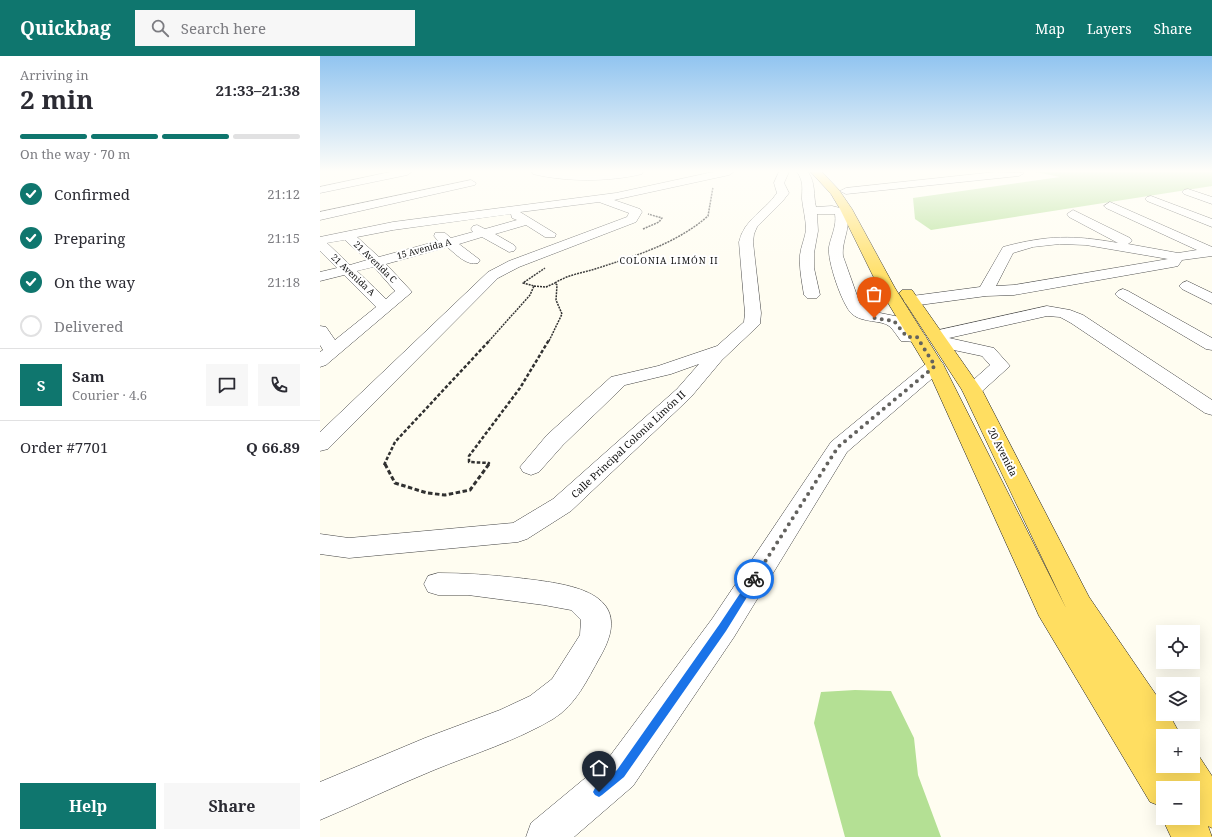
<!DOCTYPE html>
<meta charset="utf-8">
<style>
body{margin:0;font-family:"Noto Serif",serif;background:#f7f7f7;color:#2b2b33;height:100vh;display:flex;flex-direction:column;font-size:15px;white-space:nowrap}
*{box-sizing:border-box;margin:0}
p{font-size:13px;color:#7c7c81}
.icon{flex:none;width:22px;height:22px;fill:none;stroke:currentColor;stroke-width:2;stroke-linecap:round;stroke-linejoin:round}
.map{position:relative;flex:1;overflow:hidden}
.sheet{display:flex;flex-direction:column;background:#fff;width:320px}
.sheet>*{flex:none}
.fabs{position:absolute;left:836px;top:569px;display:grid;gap:8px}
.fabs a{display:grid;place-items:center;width:44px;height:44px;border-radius:0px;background:#fff;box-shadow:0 4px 16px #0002;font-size:20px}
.pin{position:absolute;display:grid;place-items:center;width:34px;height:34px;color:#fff;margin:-41px -17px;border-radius:50% 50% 50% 0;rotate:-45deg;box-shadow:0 0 4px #0007}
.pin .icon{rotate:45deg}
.courier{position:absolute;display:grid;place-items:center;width:40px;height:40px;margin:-20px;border:3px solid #1a73e8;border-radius:50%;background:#fff;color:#222;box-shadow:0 1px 5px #0007}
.headline em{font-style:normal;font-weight:700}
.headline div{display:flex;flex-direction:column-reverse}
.headline{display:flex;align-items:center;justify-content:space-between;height:68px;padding:0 20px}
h1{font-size:26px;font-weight:700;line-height:30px}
.bar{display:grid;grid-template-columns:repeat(4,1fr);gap:6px 4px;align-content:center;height:48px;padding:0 20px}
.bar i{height:5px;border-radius:3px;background:#e1e1e2}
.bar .current{background:#0f766e}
.bar p{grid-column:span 4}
.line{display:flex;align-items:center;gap:10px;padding:0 20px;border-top:1px solid #e1e1e2}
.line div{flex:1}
.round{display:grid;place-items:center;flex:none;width:42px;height:42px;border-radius:0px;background:#f7f7f7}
ol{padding:0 20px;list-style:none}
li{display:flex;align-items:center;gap:12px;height:44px}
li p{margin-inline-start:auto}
li .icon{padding:4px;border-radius:50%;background:#0f766e;color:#fff;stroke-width:4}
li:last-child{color:#7c7c81}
li i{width:22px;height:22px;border:2px solid #e1e1e2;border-radius:50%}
.cta{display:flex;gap:8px;margin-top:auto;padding:8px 20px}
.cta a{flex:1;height:46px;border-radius:0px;background:#0f766e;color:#fff;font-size:16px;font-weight:700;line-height:46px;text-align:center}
.cta a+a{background:#f7f7f7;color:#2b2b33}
header{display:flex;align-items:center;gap:24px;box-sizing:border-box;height:56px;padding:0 20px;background:#0f766e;color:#fff}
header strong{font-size:19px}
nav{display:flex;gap:22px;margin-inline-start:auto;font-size:14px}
.search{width:280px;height:36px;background:#f7f7f7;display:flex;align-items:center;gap:10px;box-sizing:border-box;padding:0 14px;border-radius:0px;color:#7c7c81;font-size:15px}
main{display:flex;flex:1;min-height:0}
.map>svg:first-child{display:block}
.forest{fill:#b4e094}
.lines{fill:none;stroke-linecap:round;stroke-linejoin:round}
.minor-casing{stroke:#424242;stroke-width:1}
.major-casing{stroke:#202020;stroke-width:1}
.path-far2{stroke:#313131;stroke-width:1.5;stroke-dasharray:2 1;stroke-linecap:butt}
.path-far1{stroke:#313131;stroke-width:2.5;stroke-dasharray:3.5 2;stroke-linecap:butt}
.path{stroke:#313131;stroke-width:3;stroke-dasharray:4.5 2.5;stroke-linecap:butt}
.minor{fill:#fff;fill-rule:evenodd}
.major{fill:#ffde61;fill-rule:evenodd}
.route{fill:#1a73e8}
.done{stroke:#63625e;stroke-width:4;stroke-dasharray:0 7.2}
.labels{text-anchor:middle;stroke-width:4;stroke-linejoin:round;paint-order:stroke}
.far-street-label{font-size:9px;fill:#0f0f0f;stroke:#fff}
.far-neighbourhood-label{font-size:9px;letter-spacing:1px;fill:#0f0f0f;stroke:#fff}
.street-label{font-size:10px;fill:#0f0f0f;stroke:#fff}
</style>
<header>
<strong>Quickbag</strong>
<div class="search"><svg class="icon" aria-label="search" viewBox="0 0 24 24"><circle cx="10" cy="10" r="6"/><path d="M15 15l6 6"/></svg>Search here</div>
<nav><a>Map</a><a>Layers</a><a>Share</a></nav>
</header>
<main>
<section class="sheet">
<div class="headline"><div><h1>2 min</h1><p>Arriving in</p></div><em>21:33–21:38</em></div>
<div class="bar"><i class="current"></i><i class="current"></i><i class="current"></i><i></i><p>On the way · 70 m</p></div>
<ol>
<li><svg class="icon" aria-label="check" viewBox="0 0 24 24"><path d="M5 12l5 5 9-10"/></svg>Confirmed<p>21:12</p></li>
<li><svg class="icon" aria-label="check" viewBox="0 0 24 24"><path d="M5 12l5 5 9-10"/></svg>Preparing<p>21:15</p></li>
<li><svg class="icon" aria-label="check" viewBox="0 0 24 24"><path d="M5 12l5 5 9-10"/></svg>On the way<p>21:18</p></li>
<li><i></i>Delivered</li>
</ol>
<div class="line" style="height:72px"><b class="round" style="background:#0f766e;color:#fff">S</b><div><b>Sam</b><p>Courier · 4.6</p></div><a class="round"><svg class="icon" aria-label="chat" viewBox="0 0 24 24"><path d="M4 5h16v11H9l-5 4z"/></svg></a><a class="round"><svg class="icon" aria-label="phone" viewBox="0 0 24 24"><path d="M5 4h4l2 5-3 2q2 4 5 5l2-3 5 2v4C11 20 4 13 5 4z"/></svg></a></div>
<div class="line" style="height:52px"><div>Order #7701</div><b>Q 66.89</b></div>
<div class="cta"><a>Help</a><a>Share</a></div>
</section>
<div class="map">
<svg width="892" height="781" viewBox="0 0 892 781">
<rect width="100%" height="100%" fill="#fffdf1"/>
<path class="forest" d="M 716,116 L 892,116 L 892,130 L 611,174 L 595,163 L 593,142 L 740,121 Z
M 535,634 L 571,635 L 594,682 L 598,719 L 621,781 L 525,781 L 494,667 L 501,636 Z"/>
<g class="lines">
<g class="minor-casing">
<path id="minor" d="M 70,116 L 92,116 L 87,119 L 0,137 L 0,131 Z
M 212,116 L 323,116 L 322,118 C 289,126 246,126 213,118 Z
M 393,116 L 414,116 L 409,119 L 294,144 L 320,153 L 322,156 L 316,166 L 199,211 L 178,222 L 8,393 L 0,395 L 0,376 L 168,216 L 189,205 L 307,161 L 309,157 L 279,146 L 200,156 L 236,178 L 235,181 L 225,181 L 206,169 L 175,178 L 194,189 L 196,192 L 194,195 L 189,196 L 162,181 L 139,188 L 160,204 L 158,207 C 146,210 136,198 127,191 L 66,208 L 92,236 L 6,309 L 0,311 L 0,296 L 3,294 L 0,289 L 0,270 L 6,271 L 15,284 L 56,251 L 24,219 L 0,225 L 0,216 L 17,212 L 0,195 L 0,181 L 73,166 L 296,137 ZM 191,158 L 192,162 L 197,164 L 165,173 L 157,169 L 153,170 L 151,173 L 153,176 L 131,182 L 125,177 L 115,177 L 114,180 L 118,185 L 59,201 L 37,181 L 73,174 ZM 25,184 L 47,204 L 30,209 L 7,187 ZM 54,211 L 75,235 L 66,243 L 37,215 Z
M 459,116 L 469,116 L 464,127 L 469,137 L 462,146 L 437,171 L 434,178 L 433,186 L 441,257 L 440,268 L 402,304 L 371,341 L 251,455 L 207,483 L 198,486 L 29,502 L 0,498 L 0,478 L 29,482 L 193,467 L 233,443 L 357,333 L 379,308 L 351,318 L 305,329 L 243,389 L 219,416 L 211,419 L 203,416 L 200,411 L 227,379 L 291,321 L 338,310 L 397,290 L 424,266 L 425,257 L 419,186 C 424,163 445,155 457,137 L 454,127 Z
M 477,116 L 488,116 C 496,127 493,139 496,151 L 512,150 L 524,153 C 534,168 521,184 523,200 L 540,248 L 550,255 L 580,261 L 592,276 L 603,277 L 606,281 L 603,285 L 597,286 L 581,285 C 577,280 574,274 569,270 C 562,264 542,267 532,258 C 522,249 507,204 509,191 C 511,180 517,170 515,158 L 497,158 L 498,175 L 494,197 L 494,212 L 500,239 L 497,242 L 487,242 L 484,239 C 482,226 479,212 480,199 C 481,190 485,182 486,174 C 486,163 483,153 482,143 C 482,132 484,126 477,116 Z
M 675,116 L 704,117 L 699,120 L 526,138 L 520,135 L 526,132 Z
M 151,124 L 156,127 L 155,129 L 0,164 L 0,156 Z
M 868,133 L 892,141 L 892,148 L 864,138 L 862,136 L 864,134 Z
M 831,140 L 892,163 L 892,171 L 827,145 L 825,143 L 827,141 Z
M 790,146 L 892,191 L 892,200 L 862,204 L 858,210 L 853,211 L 694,239 L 666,240 L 592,250 L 586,248 L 584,245 L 586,242 L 592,240 L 660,231 L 683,191 C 727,179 754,179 798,187 L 749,161 L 747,158 L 753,154 L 810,182 L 812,185 L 808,188 L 858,197 L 877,194 L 786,152 L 784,150 ZM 740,188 L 766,189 L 848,203 L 694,229 L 676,230 L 693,197 L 713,191 Z
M 867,225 L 892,237 L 892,248 L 862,233 L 859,230 L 862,227 Z
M 803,233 L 808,235 L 892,282 L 892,294 L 886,293 L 798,241 L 795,238 L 798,235 Z
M 727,250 L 750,254 L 763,259 L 892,344 L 892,359 L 885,357 L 751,267 L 740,261 L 727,260 L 629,282 L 674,292 L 690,310 L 659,338 L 652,340 L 645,338 L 642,334 L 670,309 L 662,300 L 615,290 L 612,286 L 613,285 L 607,280 L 610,276 Z
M 615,304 L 622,306 L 624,310 L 622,314 L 527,396 L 414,581 L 313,730 L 254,781 L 206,781 L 211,767 L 287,704 L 392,563 L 511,386 L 608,306 Z
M 118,517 C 145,517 172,519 199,522 C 247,528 319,534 280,601 C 267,624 256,649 233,663 C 196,685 153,698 114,714 C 75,730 38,748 0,764 L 0,726 L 105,682 L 180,654 L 210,640 L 232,623 L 260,579 L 261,564 L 251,554 L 224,549 L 148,539 L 118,539 L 108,536 L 104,528 L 108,520 Z"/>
</g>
<g class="major-casing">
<path id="major" d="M 491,116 L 502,116 L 519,134 L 532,153 L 575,232 L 624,310 L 746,552 L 642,334 L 579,237 L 582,234 L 592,234 L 662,334 L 769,541 L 843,649 L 843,658 L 849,658 L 861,680 L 843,680 L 843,697 L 840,695 L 843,700 L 843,710 L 873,710 L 873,696 L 877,697 L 892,720 L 892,772 L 888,770 L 892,781 L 851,781 L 842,762 L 843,760 L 843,762 L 873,762 L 873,732 L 843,732 L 843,751 L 830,746 L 719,560 L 606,310 L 559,232 L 520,153 L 511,138 Z"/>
</g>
<path class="path-far2" d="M 323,173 L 339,166 L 342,162 L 328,158
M 214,230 L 226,231 L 235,227
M 169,285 L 210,239 L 214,230 L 203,227 L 225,212
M 229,285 L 242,258 L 236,244 L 237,229 L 235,227 C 247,219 262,217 275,213 C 315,200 356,188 388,160 L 393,131"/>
<path class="path-far1" d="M 64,409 L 75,386 L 170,284
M 168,409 L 169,407 L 149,406 L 149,400 L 200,332 L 229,284"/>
<path class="path" d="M 65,408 L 75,427 L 107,437 L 125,439 L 150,434 L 169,408"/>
<use href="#minor" class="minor"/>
<use href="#major" class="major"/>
</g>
<linearGradient id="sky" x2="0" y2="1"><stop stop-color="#91c4f0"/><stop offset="0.51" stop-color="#fffef9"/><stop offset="1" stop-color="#fffef9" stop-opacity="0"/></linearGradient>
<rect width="892" height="226" fill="url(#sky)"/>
<path class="route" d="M 434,520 L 438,523 L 437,525 L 406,575 L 304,721 L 282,739 L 279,741 L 275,739 L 273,736 L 275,732 L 297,714 L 399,569 L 431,521 Z"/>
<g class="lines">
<path class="done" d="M 434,523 L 518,391 L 615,310 L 597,281 L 587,281 L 574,265 L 554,262"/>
</g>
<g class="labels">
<g class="far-street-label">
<text transform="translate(104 193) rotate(-15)" y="3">15 Avenida A</text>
<text transform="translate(55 206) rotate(44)" y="3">21 Avenida C</text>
<text transform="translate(33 219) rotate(43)" y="3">21 Avenida A</text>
</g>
<g class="far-neighbourhood-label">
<text x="349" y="208">COLONIA LIMÓN II</text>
</g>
<g class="street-label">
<text transform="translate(308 388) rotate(-43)" y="4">Calle Principal Colonia Limón II</text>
<text transform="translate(683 396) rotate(63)" y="4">20 Avenida</text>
</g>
</g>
</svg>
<div class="fabs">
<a><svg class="icon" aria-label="locate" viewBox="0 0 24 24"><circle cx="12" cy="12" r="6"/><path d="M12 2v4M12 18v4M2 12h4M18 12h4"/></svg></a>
<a><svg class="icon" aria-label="layers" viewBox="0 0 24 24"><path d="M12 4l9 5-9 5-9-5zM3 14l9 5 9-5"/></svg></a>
<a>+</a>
<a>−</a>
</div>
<div class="pin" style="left:554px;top:262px;background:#ea580c"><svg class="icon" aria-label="bag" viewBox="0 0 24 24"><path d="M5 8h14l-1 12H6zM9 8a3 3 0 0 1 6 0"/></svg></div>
<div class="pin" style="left:279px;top:736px;background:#1f2937"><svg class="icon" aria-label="home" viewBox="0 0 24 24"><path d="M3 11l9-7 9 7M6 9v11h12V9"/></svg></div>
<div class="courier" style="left:434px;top:523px"><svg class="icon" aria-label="bike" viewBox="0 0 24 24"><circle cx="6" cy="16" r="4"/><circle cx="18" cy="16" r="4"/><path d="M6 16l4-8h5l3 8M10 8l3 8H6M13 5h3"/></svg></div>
</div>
</main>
